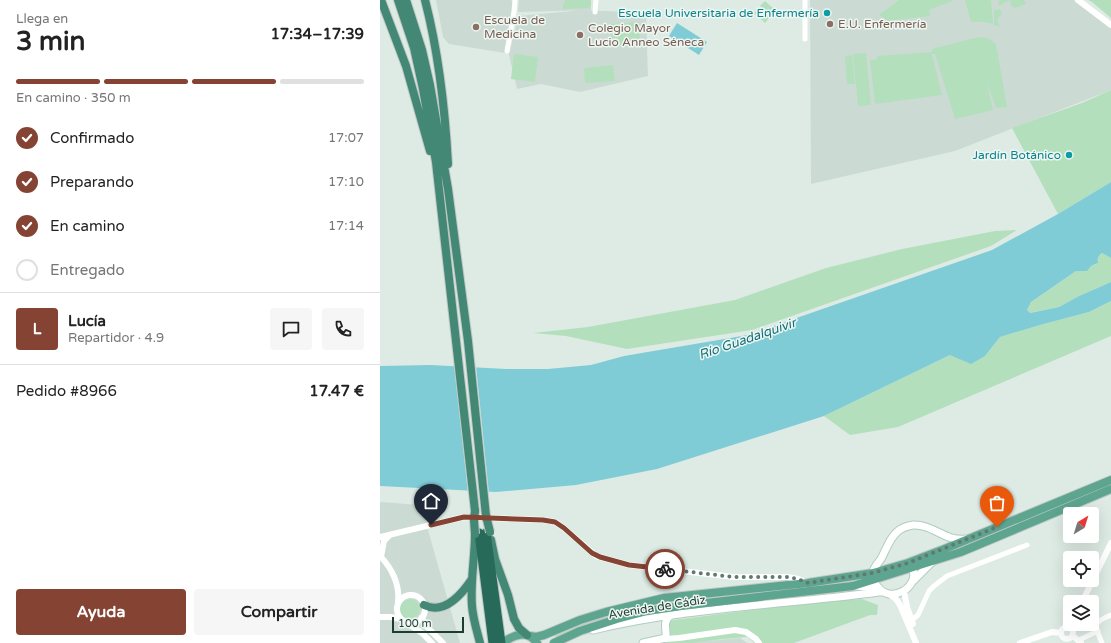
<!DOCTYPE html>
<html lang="es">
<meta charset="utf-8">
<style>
body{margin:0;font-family:"Varela Round",sans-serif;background:#f6f6f6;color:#222;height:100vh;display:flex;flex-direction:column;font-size:15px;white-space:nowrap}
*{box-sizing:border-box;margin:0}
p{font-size:13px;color:#767676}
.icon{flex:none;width:22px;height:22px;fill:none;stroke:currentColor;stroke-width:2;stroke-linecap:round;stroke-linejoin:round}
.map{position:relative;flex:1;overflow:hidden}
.panel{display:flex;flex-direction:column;background:#fff;width:380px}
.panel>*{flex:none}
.needle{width:26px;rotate:38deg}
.controls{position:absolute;left:683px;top:507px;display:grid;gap:8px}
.controls a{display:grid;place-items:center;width:36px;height:36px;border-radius:4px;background:#fff;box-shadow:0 4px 16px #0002;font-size:20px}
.scale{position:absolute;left:12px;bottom:10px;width:72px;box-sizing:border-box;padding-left:4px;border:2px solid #1e3c32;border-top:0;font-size:11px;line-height:14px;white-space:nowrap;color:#1e3c32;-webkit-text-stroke:3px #eef7f2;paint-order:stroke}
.pin{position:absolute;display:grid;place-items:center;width:34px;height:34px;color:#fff;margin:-41px -17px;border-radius:50% 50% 50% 0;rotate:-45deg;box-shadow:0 0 4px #0007}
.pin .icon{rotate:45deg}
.courier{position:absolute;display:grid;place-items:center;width:40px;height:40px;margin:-20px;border:3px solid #854433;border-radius:50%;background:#fff;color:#222;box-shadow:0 1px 5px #0007}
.headline em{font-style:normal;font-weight:800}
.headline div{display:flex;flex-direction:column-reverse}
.headline{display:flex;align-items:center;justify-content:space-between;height:68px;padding:0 16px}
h1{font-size:26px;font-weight:800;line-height:30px}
.bar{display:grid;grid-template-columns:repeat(4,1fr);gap:6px 4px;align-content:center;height:48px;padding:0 16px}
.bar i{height:5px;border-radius:3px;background:#e0e0e0}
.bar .selected{background:#854433}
.bar p{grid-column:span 4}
.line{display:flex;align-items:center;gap:10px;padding:0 16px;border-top:1px solid #e0e0e0}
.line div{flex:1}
.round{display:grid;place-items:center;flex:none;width:42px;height:42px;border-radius:4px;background:#f6f6f6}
ol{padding:0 16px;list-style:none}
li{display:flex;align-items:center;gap:12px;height:44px}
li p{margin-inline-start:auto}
li .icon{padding:4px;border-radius:50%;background:#854433;color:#fff;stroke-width:4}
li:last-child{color:#767676}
li i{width:22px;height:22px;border:2px solid #e0e0e0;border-radius:50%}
.button{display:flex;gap:8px;margin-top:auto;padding:8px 16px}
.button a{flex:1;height:46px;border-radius:4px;background:#854433;color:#fff;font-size:16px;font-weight:800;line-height:46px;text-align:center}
.button a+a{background:#f6f6f6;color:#222}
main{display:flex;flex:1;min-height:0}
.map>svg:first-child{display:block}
.built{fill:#cbdbd3}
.green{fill:#b4dfbd}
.water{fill:#7fccd6}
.pier{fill:#ddebe4}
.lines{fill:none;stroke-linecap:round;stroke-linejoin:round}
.secondary-casing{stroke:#b0ccc0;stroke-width:9}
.primary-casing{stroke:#c0c8c6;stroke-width:10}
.trunk-casing{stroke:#c0c8c6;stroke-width:10}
.motorway-casing{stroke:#c0c8c6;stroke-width:11}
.minor{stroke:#fff;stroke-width:5}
.tertiary{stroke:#fff;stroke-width:6}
.secondary{stroke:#fff;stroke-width:7}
.primary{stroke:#5da58f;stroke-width:8}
.trunk{stroke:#428874;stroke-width:8}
.motorway{stroke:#276a5a;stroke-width:9}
.trunk-bridge-casing{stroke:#c0c8c6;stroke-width:10;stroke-linecap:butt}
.trunk-bridge{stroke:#428874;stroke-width:8}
.done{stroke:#617970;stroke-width:4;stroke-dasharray:0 7.2}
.route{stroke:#854433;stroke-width:5}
.culture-dot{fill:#0f9aa8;stroke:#eef7f2;stroke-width:1.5}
.education-dot{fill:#8d6e63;stroke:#eef7f2;stroke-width:1.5}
.labels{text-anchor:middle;stroke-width:3;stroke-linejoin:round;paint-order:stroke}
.culture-label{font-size:12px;fill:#0d838f;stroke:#eef7f2;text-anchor:end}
.education-label{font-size:12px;fill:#785e54;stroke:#eef7f2;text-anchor:start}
.street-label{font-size:12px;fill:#1e3c32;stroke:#eef7f2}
.water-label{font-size:13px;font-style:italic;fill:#136f7c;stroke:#eef7f2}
</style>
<main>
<section class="panel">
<div class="headline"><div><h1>3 min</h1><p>Llega en</p></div><em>17:34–17:39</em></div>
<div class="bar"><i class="selected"></i><i class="selected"></i><i class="selected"></i><i></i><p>En camino · 350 m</p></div>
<ol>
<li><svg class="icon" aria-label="check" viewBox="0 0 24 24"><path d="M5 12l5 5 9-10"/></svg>Confirmado<p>17:07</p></li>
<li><svg class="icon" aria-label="check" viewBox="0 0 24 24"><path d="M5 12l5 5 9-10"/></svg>Preparando<p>17:10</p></li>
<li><svg class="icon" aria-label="check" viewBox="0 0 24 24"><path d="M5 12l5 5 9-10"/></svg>En camino<p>17:14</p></li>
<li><i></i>Entregado</li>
</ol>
<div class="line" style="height:72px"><b class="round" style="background:#854433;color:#fff">L</b><div><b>Lucía</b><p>Repartidor · 4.9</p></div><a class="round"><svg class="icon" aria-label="chat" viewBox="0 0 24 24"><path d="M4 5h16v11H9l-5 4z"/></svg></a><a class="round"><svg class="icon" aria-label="phone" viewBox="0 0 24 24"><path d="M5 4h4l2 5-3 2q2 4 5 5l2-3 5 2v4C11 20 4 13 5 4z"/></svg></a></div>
<div class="line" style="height:52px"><div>Pedido #8966</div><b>17.47 €</b></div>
<div class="button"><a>Ayuda</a><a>Compartir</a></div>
</section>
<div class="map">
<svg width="731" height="643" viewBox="0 0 731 643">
<rect width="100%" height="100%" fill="#ddebe4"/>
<path class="built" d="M 56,0 L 131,0 L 133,3 L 125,53 L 69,44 L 63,37 Z
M 139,0 L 211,0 L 211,10 L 138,12 Z
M 430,0 L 693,0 L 701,3 L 731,27 L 731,90 L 575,151 L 431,184 Z
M 204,10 L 266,13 L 268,76 L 200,92 L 161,84 L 137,89 L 129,55 L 138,16 Z
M 0,502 L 41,505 L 80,643 L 0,643 Z
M 360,638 L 367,643 L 306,643 Z"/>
<path class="green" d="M 185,0 L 211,0 L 211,5 L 209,8 L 182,9 Z
M 519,0 L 572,0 L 572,1 L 549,10 L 550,16 L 508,21 L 499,15 Z
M 585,0 L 611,0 L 613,24 L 604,22 L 591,22 Z
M 619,0 L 644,0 L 646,4 L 635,8 L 631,6 L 630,0 L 618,6 Z
M 708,0 L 731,0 L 731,18 L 712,2 Z
M 385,1 L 395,10 L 391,15 L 380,6 Z
M 614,6 L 615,10 L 620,9 L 622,14 L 617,19 L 620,27 L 614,25 Z
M 379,8 L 389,18 L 385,23 L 374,13 Z
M 259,22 L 260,43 L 232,45 L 230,24 Z
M 603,37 L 611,40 L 616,44 L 627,107 L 616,108 L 607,83 L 613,110 L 575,119 L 555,54 L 552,54 L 562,95 L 495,104 L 490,60 L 497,59 L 497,56 L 552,52 L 552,49 L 594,38 Z
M 486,53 L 491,105 L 478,106 L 473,54 Z
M 134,54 L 158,57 L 155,82 L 131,79 Z
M 472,55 L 475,84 L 467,84 L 465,56 Z
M 233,65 L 235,81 L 205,83 L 204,68 Z
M 731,90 L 731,182 L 678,214 L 632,128 L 702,103 Z
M 637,230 L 611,246 L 372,330 L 247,349 L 186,336 L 153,333 L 208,327 L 355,300 L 446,268 L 522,249 L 615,231 Z
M 722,253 L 731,258 L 731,282 L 699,296 L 679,307 L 649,313 L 647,310 L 651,302 L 696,271 L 706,271 L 711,266 L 717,264 C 717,259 718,256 722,253 Z
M 731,301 L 731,336 L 518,427 L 470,435 L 444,416 L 570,355 L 605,356 L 620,337 L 660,325 L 709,312 Z
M 483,577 L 484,580 L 476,582 L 256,610 L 204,625 L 176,638 L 174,634 L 216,617 L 277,602 Z
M 482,599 L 498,605 L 497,615 L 490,615 L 414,643 L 375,643 L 367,637 L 343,639 L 312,643 L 287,643 L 286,621 L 436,602 Z
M20 609a10 10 0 1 1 20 0a10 10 0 1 1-20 0Z"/>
<path class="water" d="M 297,23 L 327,42 L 319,55 L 289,36 Z
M 731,182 L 731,258 L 722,253 C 718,256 717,259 718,263 L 711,266 L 707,271 L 696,271 L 651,302 L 647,310 L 650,313 L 679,307 L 699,296 L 731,282 L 731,301 L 709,312 L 660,325 L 620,337 L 605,356 L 591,364 L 570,355 L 444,416 L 277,469 L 196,485 L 116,492 L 0,486 L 0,366 L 51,365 L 126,369 L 168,369 L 211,365 L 244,356 L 368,335 L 612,250 L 678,214 Z"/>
<path class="pier" d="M 74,364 L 96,366 L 109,494 L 88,493 Z"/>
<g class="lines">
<g class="secondary-casing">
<path id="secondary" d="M 530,564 C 546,585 507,610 494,581 C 493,578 492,575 493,572 C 494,567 498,563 501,559 C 506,550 509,539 517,532 C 521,528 527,526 533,525 C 553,524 565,542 586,539
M 532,582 L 552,562
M 476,586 L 499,588
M 213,630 C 307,607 404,605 499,592 L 504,592
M 263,643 L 286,638 C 287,629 282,621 291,615"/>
</g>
<g class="primary-casing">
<path id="primary" d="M 150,636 L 156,637 L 164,635 L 200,620 L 226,612 L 284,598 L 428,583 L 493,573 L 528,563 L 562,550 L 731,480
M 122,643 C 134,635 147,629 157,643
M 174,643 L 200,631 L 237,619 L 267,611 L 301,606 L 473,586 L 581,552 L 731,489"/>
</g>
<g class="trunk-casing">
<path id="trunk" d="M 1,0 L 26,66 L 50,151
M 18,0 L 34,48 L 43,89 L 56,162 L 95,511
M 26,0 L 42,50 L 50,85 L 68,189 L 88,341 L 106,516
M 45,0 C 59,54 65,109 68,164
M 95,534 C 95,558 90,582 92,606 C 93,619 97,631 100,643
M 111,540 L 115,559 L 128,595 L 134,619 L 139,628 L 147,635
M 44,605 C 64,615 82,594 92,579"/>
</g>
<g class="motorway-casing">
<path id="motorway" d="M 99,533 L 113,643
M 106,533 L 121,643"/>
</g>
<path class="minor" d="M 215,12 L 216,0
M 425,39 L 425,0
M 127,51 L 134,12 L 135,0
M 532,620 L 538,615 L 549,591 L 554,586 L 567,576 L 647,545
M 699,640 L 718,631
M 722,643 C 715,625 711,623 731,615"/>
<path class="tertiary" d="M 698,0 L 731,25
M 0,537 L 84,517 L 163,520 L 175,522 L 184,528 L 216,556 L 249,565 L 354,577 L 408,577 L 418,579 L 428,583
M 0,556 C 12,568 20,585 18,602
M 1,557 L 4,541 L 10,535
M 524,591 L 527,607 L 533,624
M 509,594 L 516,599 L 520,605 L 536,643
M17 609a14 14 0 1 1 28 0a14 14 0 1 1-28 0Z
M 702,602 L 731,543
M 0,617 L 11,617 L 20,619
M 42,617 L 45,625 L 63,643
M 27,623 L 42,633 L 52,643
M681 633a6 6 0 1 1 12 0a6 6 0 1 1-12 0Z
M 693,636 L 701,643
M 285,639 L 299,638 L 355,630 L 366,632 L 376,639 L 379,643
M 640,643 L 672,632 L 681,633"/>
<use href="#secondary" class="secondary"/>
<use href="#primary" class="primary"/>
<use href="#trunk" class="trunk"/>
<use href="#motorway" class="motorway"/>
<g class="trunk-bridge-casing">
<path id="trunk-bridge" d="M 106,516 L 110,532
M 95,534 L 94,520 L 95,511"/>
</g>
<use href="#trunk-bridge" class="trunk-bridge"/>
</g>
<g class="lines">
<path class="done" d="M 285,569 L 354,577 L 408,577 L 418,579 L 428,583 L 492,573 L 528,563 L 617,527"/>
<path class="route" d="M 51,525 L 84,517 L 163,520 L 175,522 L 184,528 L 212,553 L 220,557 L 249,565 L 285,569"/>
</g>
<g class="culture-dot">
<circle cx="447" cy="13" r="4"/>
<circle cx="689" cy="155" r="4"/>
</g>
<g class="education-dot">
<circle cx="450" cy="24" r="4"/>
<circle cx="96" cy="27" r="4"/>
<circle cx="200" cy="35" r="4"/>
</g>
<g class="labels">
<g class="culture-label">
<text x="439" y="17">Escuela Universitaria de Enfermería</text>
<text x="681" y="159">Jardín Botánico</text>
</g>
<g class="education-label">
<text x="104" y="24">Escuela de<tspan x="104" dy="14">Medicina</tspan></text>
<text x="458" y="28">E.U. Enfermería</text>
<text x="208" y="32">Colegio Mayor<tspan x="208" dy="14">Lucio Anneo Séneca</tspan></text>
</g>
<g class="street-label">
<text transform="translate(277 607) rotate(-9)" y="4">Avenida de Cádiz</text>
</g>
<g class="water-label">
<text transform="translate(367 338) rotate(-19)" y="5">Río Guadalquivir</text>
</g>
</g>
</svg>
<div class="controls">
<a><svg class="needle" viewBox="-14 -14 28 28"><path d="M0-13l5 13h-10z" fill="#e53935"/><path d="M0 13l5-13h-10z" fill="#767676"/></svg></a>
<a><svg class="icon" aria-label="locate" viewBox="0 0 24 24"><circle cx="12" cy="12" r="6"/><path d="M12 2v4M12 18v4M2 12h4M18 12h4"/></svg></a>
<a><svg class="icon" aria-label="layers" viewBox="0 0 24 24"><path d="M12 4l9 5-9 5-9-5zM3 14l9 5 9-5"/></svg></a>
</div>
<div class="scale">100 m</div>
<div class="pin" style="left:617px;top:527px;background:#ea580c"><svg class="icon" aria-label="bag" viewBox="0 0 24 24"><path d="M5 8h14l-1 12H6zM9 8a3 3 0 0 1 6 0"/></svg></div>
<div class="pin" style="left:51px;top:525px;background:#1f2937"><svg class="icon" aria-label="home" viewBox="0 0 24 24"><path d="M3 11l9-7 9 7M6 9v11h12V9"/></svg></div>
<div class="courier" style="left:285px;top:569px"><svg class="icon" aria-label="bike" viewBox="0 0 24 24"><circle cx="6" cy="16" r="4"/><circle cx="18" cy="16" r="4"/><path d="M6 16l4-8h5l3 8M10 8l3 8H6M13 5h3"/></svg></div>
</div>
</main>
